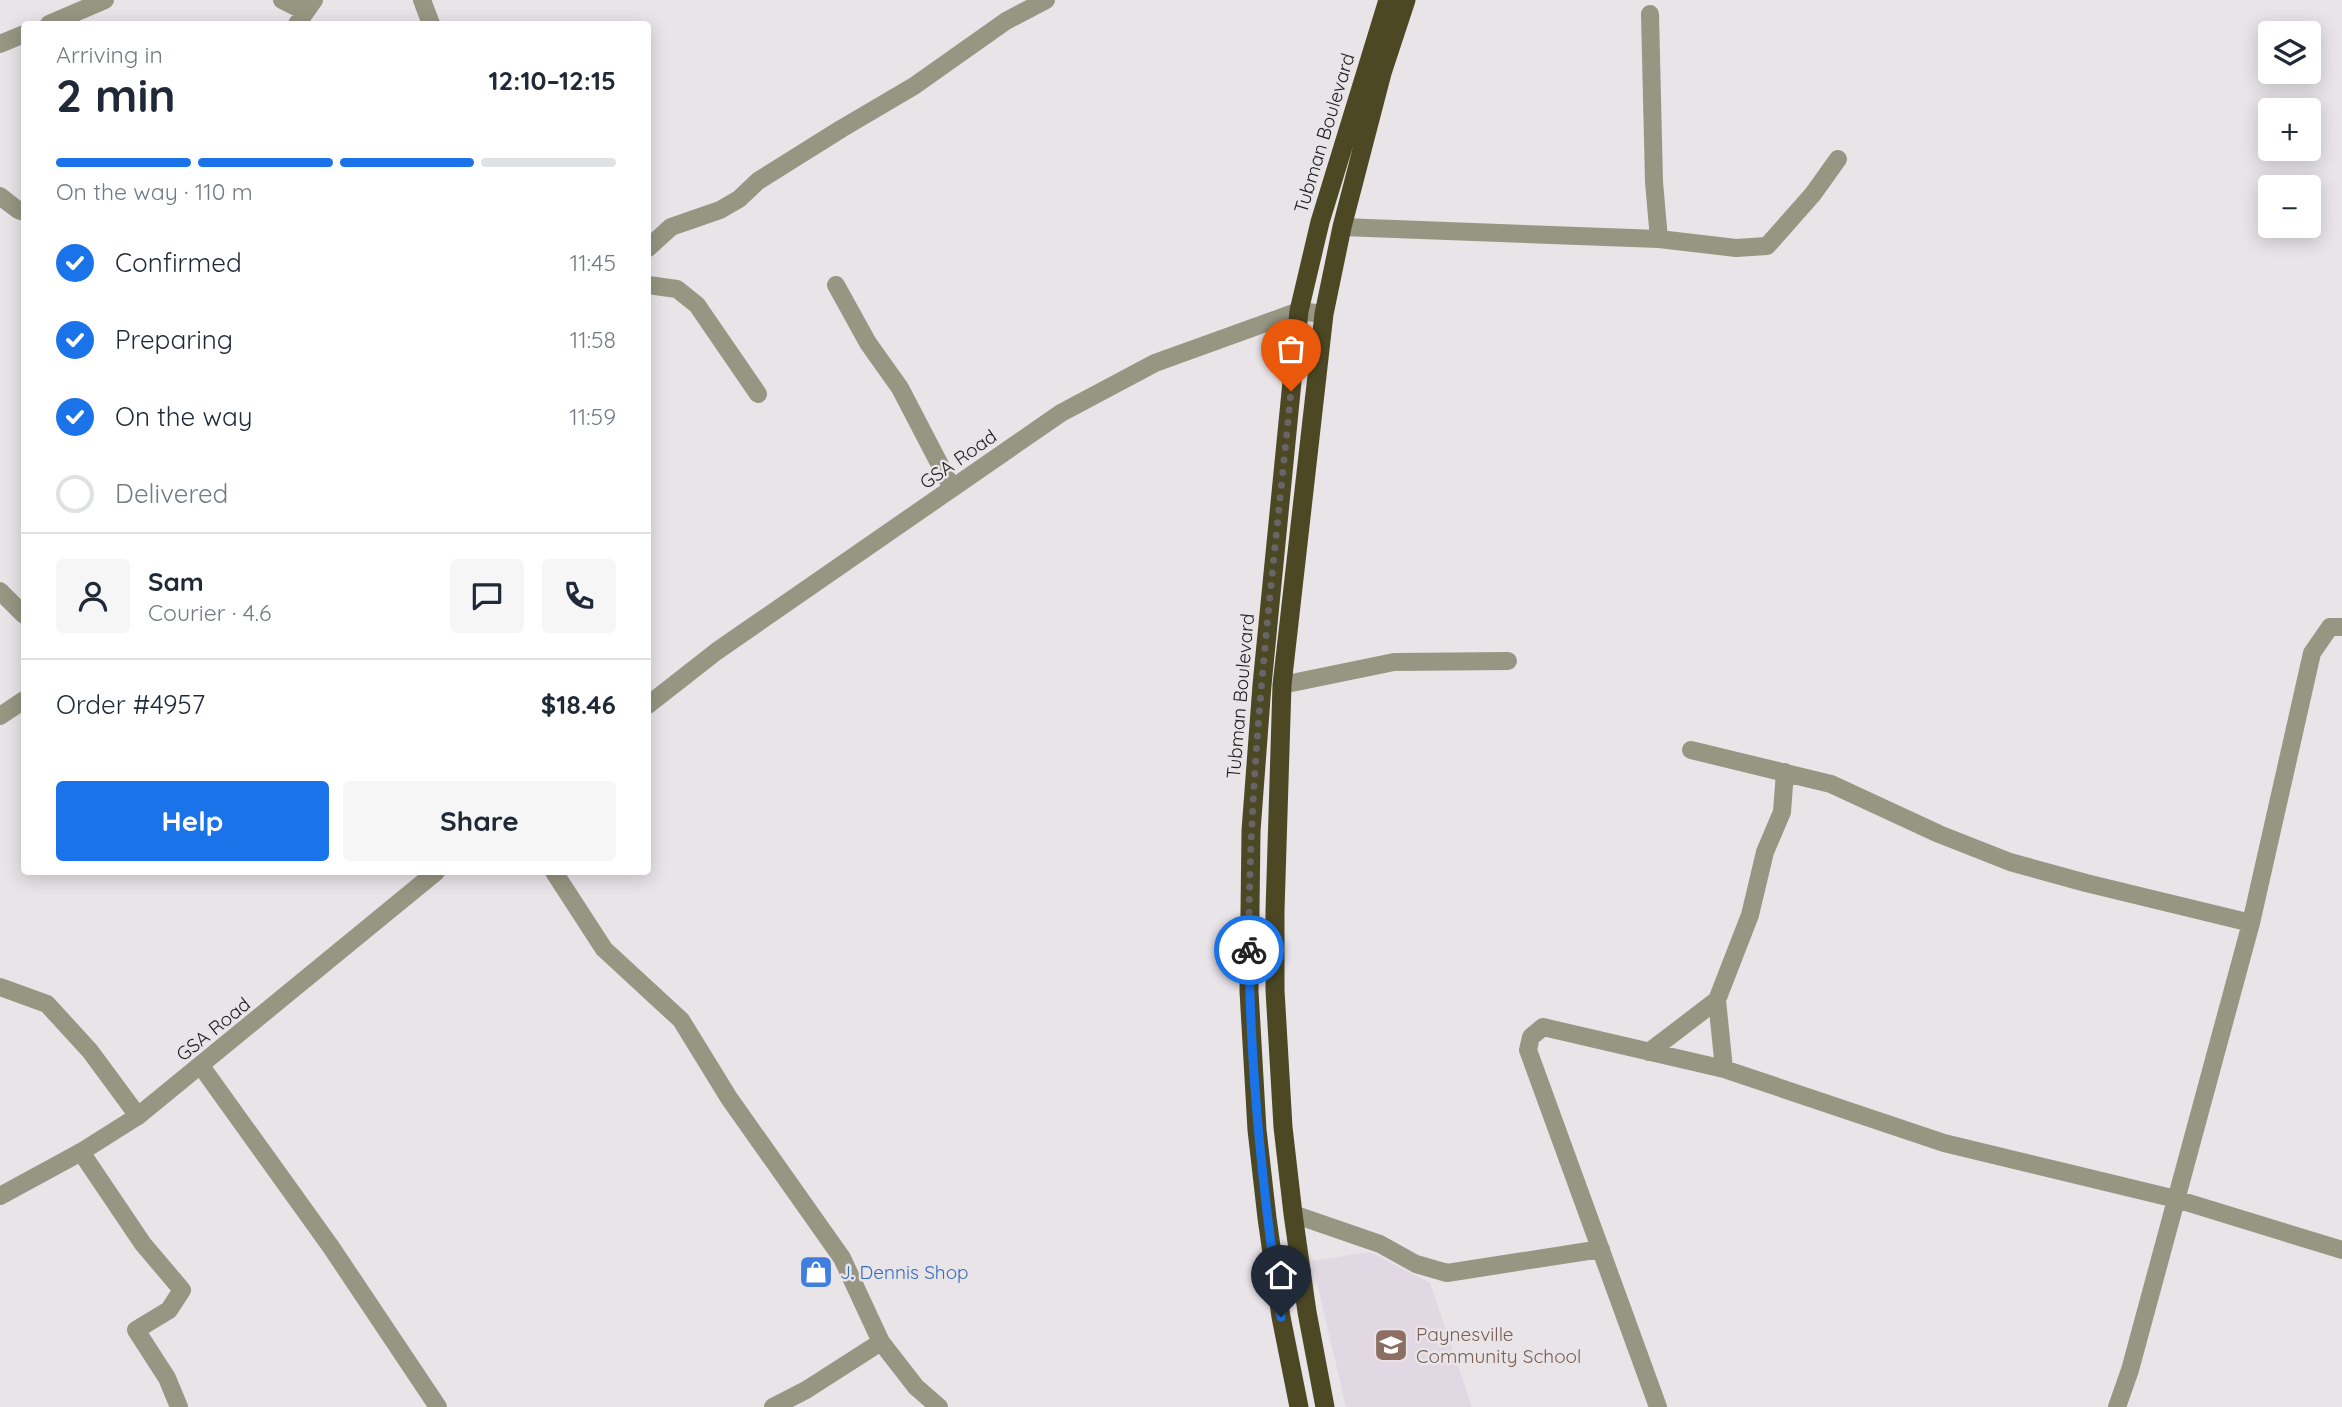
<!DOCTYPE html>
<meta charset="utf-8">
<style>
body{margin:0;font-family:Quicksand,sans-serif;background:#f6f6f7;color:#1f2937;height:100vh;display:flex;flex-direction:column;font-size:26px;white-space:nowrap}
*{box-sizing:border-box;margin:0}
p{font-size:23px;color:#747a83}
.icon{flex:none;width:38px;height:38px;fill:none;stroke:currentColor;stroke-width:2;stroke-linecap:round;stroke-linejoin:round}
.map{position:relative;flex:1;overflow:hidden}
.drawer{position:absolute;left:21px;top:21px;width:630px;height:854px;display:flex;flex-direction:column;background:#fff;border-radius:7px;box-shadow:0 4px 18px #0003}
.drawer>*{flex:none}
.controls{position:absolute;left:2258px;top:21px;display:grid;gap:14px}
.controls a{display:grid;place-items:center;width:63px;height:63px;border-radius:7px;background:#fff;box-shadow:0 4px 18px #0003;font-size:35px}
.pin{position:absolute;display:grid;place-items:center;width:60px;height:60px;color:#fff;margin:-72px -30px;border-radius:50% 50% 50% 0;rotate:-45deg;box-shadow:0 0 7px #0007}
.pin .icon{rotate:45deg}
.courier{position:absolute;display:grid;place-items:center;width:70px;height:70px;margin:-35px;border:5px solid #1a73e8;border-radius:50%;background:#fff;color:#222;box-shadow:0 2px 9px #0007}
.overview em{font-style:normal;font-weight:700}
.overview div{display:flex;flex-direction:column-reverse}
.overview{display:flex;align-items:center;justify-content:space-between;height:119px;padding:0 35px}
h1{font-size:46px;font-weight:700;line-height:52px}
.bar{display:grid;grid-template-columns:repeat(4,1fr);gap:10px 7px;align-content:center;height:84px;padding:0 35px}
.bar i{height:9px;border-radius:5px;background:#e0e1e3}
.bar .active{background:#1a73e8}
.bar p{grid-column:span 4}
.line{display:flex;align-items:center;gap:18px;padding:0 35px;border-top:2px solid #e0e1e3}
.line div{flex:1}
.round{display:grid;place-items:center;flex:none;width:74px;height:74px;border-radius:7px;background:#f6f6f7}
ol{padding:0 35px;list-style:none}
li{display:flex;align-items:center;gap:21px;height:77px}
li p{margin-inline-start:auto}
li .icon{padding:7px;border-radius:50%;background:#1a73e8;color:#fff;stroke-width:4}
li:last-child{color:#747a83}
li i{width:38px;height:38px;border:4px solid #e0e1e3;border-radius:50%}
.action{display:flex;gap:14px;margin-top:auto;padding:14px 35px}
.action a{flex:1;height:80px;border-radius:7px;background:#1a73e8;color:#fff;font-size:28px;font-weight:700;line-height:80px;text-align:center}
.action a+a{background:#f6f6f7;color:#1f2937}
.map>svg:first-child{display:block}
.built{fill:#e1d8e3}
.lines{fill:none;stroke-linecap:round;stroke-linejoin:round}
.minor{stroke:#979683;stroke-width:18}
.tertiary{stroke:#979683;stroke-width:18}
.trunk{stroke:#4d4824;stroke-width:19}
.done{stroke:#676567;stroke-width:7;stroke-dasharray:0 12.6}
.route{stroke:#1a73e8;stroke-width:9}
.labels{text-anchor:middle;stroke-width:5;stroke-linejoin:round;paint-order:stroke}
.street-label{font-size:19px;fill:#222022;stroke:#e8e4e8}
.shop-label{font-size:19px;fill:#366cbe;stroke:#e8e4e8;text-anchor:start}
.education-label{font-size:19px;fill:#785e54;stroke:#e8e4e8;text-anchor:start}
</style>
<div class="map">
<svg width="2342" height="1407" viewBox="0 0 2342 1407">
<rect width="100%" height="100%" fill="#e8e4e8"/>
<path class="built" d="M 1370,1252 L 1430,1283 L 1472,1407 L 1346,1407 L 1312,1261 Z"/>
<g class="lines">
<path class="minor" d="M 282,0 L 304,11
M 422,0 L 431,24
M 1650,14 L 1654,182 L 1659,239
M 49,24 L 105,0
M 297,24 L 314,0
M 0,44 L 24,34
M 0,196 L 18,210 L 24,212
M 1342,227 L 1659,239 L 1736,248 L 1767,246 L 1813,194 L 1838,159
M 648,248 L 671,227 L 720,210 L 739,199 L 758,181 L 841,129 L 914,86 L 1006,21 L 1046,0
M 648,285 L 677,289 L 697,305 L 758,394
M 836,285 L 868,343 L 900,388 L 952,488
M 0,591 L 24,615
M 1282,685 L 1394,662 L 1508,661
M 0,716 L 24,700
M 1691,750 L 1831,784 L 1939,834 L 2010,862 L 2086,883 L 2251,923
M 554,872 L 604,949 L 681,1020 L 729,1098 L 842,1258 L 881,1342 L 916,1387 L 939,1407
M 0,987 L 47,1004 L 90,1051 L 138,1116
M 1717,1000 L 1724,1069
M 1649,1052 L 1717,1000 L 1750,915 L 1765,852 L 1782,812 L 1785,772
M 201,1066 L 331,1247 L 438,1407
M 81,1152 L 143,1244 L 182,1290 L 169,1310 L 136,1330 L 167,1378 L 179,1407
M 1293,1214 L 1380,1244 L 1416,1264 L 1447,1273 L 1601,1249
M 773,1407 L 806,1390 L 881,1342
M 1658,1407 L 1528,1050 L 1531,1037 L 1543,1027 L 1724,1069 L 1944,1143 L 2176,1199 L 2342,1250
M 2117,1407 L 2130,1370 L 2251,923 L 2312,653 L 2330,627 L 2342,627"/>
<path class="tertiary" d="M 648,705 L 717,651 L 1061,413 L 1155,363 L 1299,311 L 1324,314
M 0,1196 L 81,1152 L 138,1116 L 436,872"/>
<path class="trunk" d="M 1299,1407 L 1281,1317 L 1267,1218 L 1257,1130 L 1249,991 L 1251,831 L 1262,685 L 1299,311 L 1320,222 L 1388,0
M 1325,1407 L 1307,1312 L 1293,1214 L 1283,1127 L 1275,990 L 1275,911 L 1282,685 L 1324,314 L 1342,227 L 1382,73 L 1406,0"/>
</g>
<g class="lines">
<path class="done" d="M 1249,950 C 1248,763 1273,577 1291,391"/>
<path class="route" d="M 1249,950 C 1250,1073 1263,1195 1281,1317"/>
</g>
<defs>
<g id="shop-square" transform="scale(1.75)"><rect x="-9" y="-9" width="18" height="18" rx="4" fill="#3f7fe0" stroke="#e8e4e8"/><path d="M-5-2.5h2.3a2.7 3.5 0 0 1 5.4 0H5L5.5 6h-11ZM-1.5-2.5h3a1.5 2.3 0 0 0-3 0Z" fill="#fff"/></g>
<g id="school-square" transform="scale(1.75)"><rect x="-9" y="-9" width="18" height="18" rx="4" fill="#8d6e63" stroke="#e8e4e8"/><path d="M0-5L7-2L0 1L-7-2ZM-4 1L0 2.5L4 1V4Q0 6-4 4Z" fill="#fff"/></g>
</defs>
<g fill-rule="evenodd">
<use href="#shop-square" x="816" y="1272"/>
<use href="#school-square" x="1391" y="1345"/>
</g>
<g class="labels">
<g class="street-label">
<text transform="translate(1324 133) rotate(-73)" y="7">Tubman Boulevard</text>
<text transform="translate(958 459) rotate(-35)" y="7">GSA Road</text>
<text transform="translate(1240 696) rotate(-85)" y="7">Tubman Boulevard</text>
<text transform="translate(213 1029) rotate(-39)" y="7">GSA Road</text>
</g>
<g class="shop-label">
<text x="840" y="1279">J. Dennis Shop</text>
</g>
<g class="education-label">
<text x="1416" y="1341">Paynesville<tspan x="1416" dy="22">Community School</tspan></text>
</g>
</g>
</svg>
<div class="controls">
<a><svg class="icon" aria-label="layers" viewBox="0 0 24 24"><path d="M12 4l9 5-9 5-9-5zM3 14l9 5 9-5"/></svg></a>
<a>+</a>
<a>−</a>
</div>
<div class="pin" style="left:1291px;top:391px;background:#ea580c"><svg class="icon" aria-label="bag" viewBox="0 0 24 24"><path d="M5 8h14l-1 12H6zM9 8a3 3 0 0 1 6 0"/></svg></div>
<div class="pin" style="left:1281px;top:1317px;background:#1f2937"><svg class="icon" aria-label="home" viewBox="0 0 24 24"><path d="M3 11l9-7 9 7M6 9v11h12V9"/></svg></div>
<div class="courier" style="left:1249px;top:950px"><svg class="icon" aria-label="bike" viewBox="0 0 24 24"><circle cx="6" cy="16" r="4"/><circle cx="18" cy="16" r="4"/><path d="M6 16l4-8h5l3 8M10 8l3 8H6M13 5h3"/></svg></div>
<section class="drawer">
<div class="overview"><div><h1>2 min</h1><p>Arriving in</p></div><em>12:10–12:15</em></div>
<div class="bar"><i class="active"></i><i class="active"></i><i class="active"></i><i></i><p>On the way · 110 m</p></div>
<ol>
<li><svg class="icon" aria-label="check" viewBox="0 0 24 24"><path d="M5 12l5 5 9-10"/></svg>Confirmed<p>11:45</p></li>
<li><svg class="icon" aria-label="check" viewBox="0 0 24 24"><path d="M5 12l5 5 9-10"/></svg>Preparing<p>11:58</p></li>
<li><svg class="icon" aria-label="check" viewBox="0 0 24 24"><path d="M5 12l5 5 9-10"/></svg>On the way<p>11:59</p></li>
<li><i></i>Delivered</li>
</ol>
<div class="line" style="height:126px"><a class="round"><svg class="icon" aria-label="person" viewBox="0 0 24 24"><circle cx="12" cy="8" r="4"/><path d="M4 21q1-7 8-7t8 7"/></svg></a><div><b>Sam</b><p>Courier · 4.6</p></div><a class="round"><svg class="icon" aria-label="chat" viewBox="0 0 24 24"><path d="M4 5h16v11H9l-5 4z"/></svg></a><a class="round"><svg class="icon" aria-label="phone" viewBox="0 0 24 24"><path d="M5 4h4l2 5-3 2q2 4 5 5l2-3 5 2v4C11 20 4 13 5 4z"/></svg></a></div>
<div class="line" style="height:91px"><div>Order #4957</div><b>$18.46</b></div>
<div class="action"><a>Help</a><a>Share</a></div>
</section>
</div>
